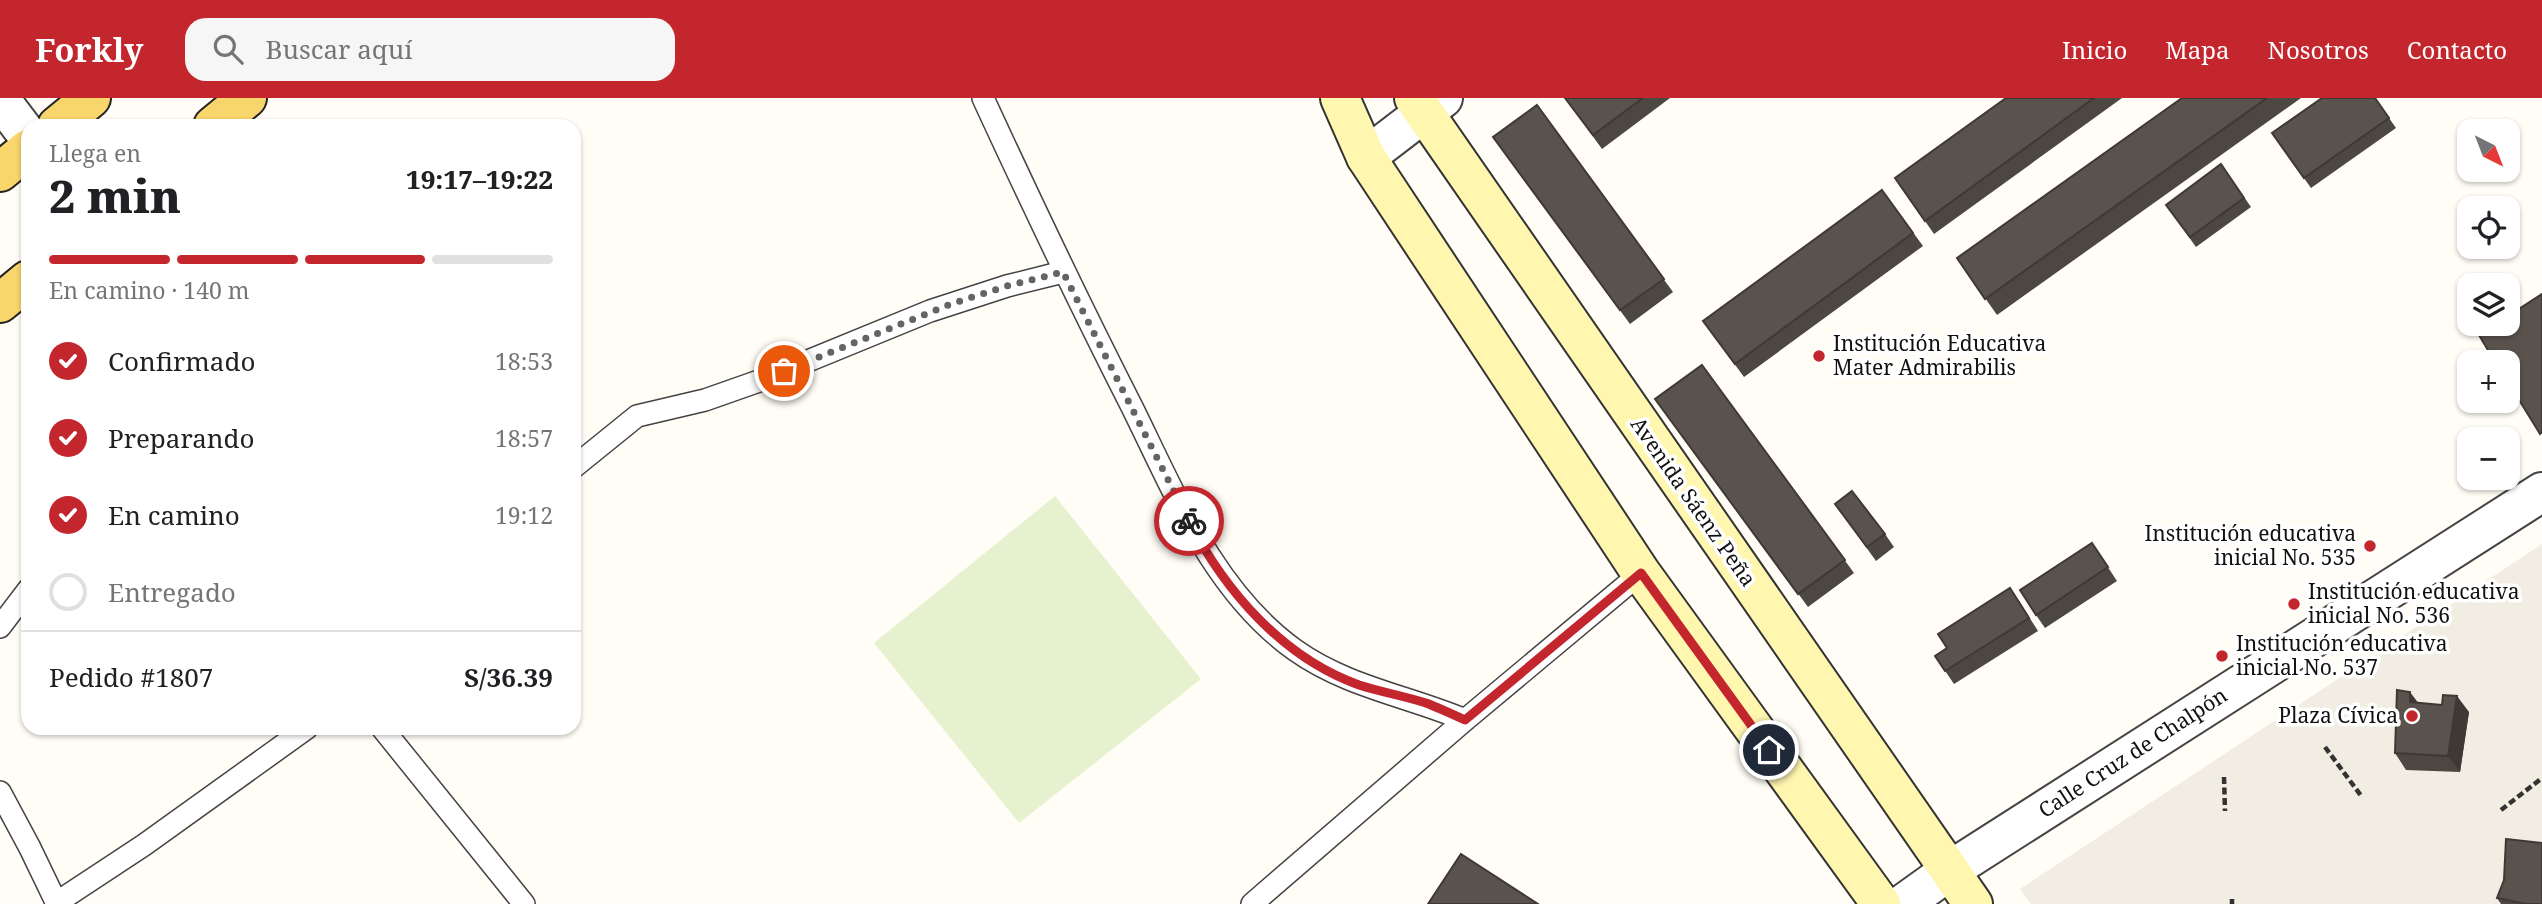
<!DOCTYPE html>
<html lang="es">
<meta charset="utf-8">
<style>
body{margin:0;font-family:"Noto Serif",serif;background:#f6f6f6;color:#202124;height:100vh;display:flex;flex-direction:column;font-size:26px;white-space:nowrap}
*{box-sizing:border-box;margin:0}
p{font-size:23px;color:#757577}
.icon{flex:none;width:38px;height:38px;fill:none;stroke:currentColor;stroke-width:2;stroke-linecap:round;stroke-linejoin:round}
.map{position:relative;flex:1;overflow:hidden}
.sheet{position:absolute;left:21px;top:21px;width:560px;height:616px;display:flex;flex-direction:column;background:#fff;border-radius:21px;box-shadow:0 2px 5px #0004}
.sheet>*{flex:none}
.needle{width:46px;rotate:138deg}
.fabs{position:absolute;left:2457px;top:21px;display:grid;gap:14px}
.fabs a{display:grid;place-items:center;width:63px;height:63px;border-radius:14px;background:#fff;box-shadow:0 2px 5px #0004;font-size:35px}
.pin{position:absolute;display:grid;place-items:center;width:60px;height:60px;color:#fff;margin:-30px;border:4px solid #fff;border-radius:50%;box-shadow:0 2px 7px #0007}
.courier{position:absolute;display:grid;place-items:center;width:70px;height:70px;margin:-35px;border:5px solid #c4262e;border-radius:50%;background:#fff;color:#222;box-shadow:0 2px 9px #0007}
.headline em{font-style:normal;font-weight:800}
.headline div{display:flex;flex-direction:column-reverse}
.headline{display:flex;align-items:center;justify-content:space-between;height:119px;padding:0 28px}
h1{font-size:46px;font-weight:800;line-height:52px}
.bar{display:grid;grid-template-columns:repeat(4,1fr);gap:10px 7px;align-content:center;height:84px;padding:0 28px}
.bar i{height:9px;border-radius:5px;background:#e0e0e0}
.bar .active{background:#c4262e}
.bar p{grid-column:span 4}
.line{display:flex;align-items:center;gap:18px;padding:0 28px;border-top:2px solid #e0e0e0}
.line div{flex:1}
ol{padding:0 28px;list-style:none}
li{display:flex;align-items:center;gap:21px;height:77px}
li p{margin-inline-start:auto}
li .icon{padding:7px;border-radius:50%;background:#c4262e;color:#fff;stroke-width:4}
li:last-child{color:#757577}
li i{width:38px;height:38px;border:4px solid #e0e0e0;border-radius:50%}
header{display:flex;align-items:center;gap:42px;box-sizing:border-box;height:98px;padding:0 35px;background:#c4262e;color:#fff}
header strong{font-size:33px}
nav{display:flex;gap:38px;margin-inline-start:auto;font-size:24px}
.search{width:490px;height:63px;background:#f6f6f6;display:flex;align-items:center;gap:18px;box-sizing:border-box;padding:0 24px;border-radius:21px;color:#757577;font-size:26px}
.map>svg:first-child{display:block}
.pitch{fill:#e6f2cf}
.plaza{fill:#f1ede2}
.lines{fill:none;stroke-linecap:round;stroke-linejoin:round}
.lane-casing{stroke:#444;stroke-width:24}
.street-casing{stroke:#444;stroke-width:42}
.secondary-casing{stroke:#333;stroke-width:42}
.primary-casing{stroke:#222;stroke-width:42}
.path{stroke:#333;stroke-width:4.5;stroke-dasharray:7 3.5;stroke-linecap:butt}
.lane{stroke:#fff;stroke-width:21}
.street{stroke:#fff;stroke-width:38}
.secondary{stroke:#fff6b0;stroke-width:38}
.primary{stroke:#f9d66b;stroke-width:38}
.wall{fill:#4d4742}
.shaded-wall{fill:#3f3936}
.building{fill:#5a524d;stroke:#3f3936;stroke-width:2}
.done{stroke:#646461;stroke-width:7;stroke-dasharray:0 12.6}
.route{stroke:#c4262e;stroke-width:9}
.poi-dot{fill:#c4262e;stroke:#fff;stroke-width:2.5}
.labels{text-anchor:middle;stroke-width:7;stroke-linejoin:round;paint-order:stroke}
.poi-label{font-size:21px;fill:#111;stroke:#fff;text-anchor:start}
.street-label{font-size:21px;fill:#111;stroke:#fff}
</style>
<header>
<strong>Forkly</strong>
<div class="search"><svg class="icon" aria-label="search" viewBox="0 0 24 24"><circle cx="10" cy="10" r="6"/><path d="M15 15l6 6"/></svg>Buscar aquí</div>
<nav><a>Inicio</a><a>Mapa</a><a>Nosotros</a><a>Contacto</a></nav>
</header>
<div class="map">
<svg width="2542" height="806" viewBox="0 0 2542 806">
<rect width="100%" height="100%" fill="#fffdf5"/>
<path class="pitch" d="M 1055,398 L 1201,581 L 1019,725 L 874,545 Z"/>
<path class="plaza" d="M 2542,446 L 2542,806 L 2031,806 L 2020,791 Z"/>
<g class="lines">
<g class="lane-casing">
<path id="lane" d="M 983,0 C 1031,104 1080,207 1132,309 C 1175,396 1214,494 1295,552 C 1347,589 1408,598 1465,622
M 574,369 L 637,318 L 705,302 L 759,283 L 930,213 L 1007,188 L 1063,174
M 0,529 L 28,492
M 382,630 L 524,806
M 0,694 L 30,750 L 57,806
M 56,805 L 144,747 L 307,630
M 1252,806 L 1465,622 L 1641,475"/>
</g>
<g class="street-casing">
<path id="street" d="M 0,1 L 28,38
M 1366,59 L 1443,0
M 1903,806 L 1949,773 L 2542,394"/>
</g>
<g class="secondary-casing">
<path id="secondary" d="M 1340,0 L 1366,59 L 1641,475 L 1881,806
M 1414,0 L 1973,806"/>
</g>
<g class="primary-casing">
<path id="primary" d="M 57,28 L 91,0
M 213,28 L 247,0
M 0,74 L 28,51
M 0,205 L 28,182"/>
</g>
<path class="path" d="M 2325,649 L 2362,699
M 2224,679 L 2225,713
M 2501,712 L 2542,680
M 2232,806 L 2232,801"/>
<use href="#lane" class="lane"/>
<use href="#street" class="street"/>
<use href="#secondary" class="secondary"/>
<use href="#primary" class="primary"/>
</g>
<path class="wall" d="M 1565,0 L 1670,0 L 1602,51 Z
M 2006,0 L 2122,0 L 1934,136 L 1895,80 Z
M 2182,0 L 2301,0 L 1997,217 L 1957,160 Z
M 2375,0 L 2396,30 L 2311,90 L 2272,35 Z
M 1537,7 L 1673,194 L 1630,226 L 1493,39 Z
M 2221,66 L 2251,109 L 2196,149 L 2166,107 Z
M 1882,92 L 1923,148 L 1744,279 L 1703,223 Z
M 1702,267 L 1854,475 L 1808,509 L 1655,301 Z
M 1835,406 L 1885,436 L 1894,449 L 1876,463 Z
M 2092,445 L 2117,483 L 2045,530 L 2036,517 Z
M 2019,503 L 2038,533 L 1954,586 L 1935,558 Z
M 2418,605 L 2442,607 L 2469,614 L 2460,674 L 2406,672 L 2395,655 Z
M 2497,800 L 2542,806 L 2501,806 Z"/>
<path class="shaded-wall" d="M 2410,594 L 2422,610 L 2410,604 Z
M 2457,598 L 2469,614 L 2460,674 L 2448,658 Z"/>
<path class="building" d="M 1565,0 L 1643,0 L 1593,37 Z
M 2006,0 L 2094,0 L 1925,123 L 1895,80 Z
M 2182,0 L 2267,0 L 1985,201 L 1957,160 Z
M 2322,0 L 2375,0 L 2389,20 L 2304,80 L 2272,35 Z
M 1537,7 L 1664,181 L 1620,212 L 1493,39 Z
M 2221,66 L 2244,100 L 2190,139 L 2166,107 Z
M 1882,92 L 1913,135 L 1735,266 L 1703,223 Z
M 2542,196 L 2542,334 L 2540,336 L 2508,284 L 2508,264 L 2495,264 L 2479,237 L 2496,226 L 2508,226 L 2508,218 Z
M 1702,267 L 1845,462 L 1798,496 L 1655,301 Z
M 1852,393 L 1885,436 L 1867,449 L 1835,406 Z
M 2092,445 L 2108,469 L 2036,517 L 2020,492 Z
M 2010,490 L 2029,520 L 1945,573 L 1935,558 L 1947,550 L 1938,536 Z
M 2397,592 L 2410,594 L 2410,604 L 2442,607 L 2443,597 L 2457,598 L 2448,658 L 2395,655 Z
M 2506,741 L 2542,745 L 2542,806 L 2526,806 L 2497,800 L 2504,782 Z
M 1461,756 L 1538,806 L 1428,806 Z"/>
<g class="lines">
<path class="done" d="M 784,273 L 951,206 L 1007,188 L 1063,174 L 1189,423"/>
<path class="route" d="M 1189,423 C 1225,493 1283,560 1359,587 C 1381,594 1404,598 1426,605 C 1439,610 1452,616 1465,622 L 1641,475 L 1769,652"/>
</g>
<g class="poi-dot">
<circle cx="1819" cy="258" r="7"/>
<circle cx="2370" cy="448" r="7"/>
<circle cx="2294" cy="506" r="7"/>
<circle cx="2222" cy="558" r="7"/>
<circle cx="2412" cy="618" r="7"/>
</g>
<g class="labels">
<g class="poi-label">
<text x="1833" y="253">Institución Educativa<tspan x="1833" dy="24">Mater Admirabilis</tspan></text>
<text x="2356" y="443" text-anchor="end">Institución educativa<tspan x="2356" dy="24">inicial No. 535</tspan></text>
<text x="2308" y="501">Institución educativa<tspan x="2308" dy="24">inicial No. 536</tspan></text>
<text x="2236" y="553">Institución educativa<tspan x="2236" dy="24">inicial No. 537</tspan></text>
<text x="2398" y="625" text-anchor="end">Plaza Cívica</text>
</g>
<g class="street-label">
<text transform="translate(1693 404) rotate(55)" y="7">Avenida Sáenz Peña</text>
<text transform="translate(2133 655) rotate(-33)" y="7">Calle Cruz de Chalpón</text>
</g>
</g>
</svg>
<div class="fabs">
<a><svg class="needle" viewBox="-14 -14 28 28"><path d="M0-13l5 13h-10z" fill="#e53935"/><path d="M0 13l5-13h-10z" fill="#757577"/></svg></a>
<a><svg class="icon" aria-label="locate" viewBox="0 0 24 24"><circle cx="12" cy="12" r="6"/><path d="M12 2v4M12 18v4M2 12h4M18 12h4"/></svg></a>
<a><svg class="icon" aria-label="layers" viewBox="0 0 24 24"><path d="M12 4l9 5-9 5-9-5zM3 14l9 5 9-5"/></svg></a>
<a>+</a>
<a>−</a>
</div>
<div class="pin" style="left:784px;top:273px;background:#ea580c"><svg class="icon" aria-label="bag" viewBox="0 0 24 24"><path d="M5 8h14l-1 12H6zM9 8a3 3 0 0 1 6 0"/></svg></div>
<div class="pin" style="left:1769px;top:652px;background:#1f2937"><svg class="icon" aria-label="home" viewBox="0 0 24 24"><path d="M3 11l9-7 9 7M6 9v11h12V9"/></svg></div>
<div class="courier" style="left:1189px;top:423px"><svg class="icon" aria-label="bike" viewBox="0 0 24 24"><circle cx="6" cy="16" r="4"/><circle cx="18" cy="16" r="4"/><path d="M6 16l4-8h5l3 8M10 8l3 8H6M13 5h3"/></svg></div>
<section class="sheet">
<div class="headline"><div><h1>2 min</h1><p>Llega en</p></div><em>19:17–19:22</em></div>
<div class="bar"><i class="active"></i><i class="active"></i><i class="active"></i><i></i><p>En camino · 140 m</p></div>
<ol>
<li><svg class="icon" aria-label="check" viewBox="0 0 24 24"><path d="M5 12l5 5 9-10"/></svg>Confirmado<p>18:53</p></li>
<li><svg class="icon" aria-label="check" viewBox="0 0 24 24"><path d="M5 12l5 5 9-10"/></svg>Preparando<p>18:57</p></li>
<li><svg class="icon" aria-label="check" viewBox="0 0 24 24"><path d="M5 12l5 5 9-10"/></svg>En camino<p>19:12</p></li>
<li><i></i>Entregado</li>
</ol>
<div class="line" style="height:91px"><div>Pedido #1807</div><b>S/36.39</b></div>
</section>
</div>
